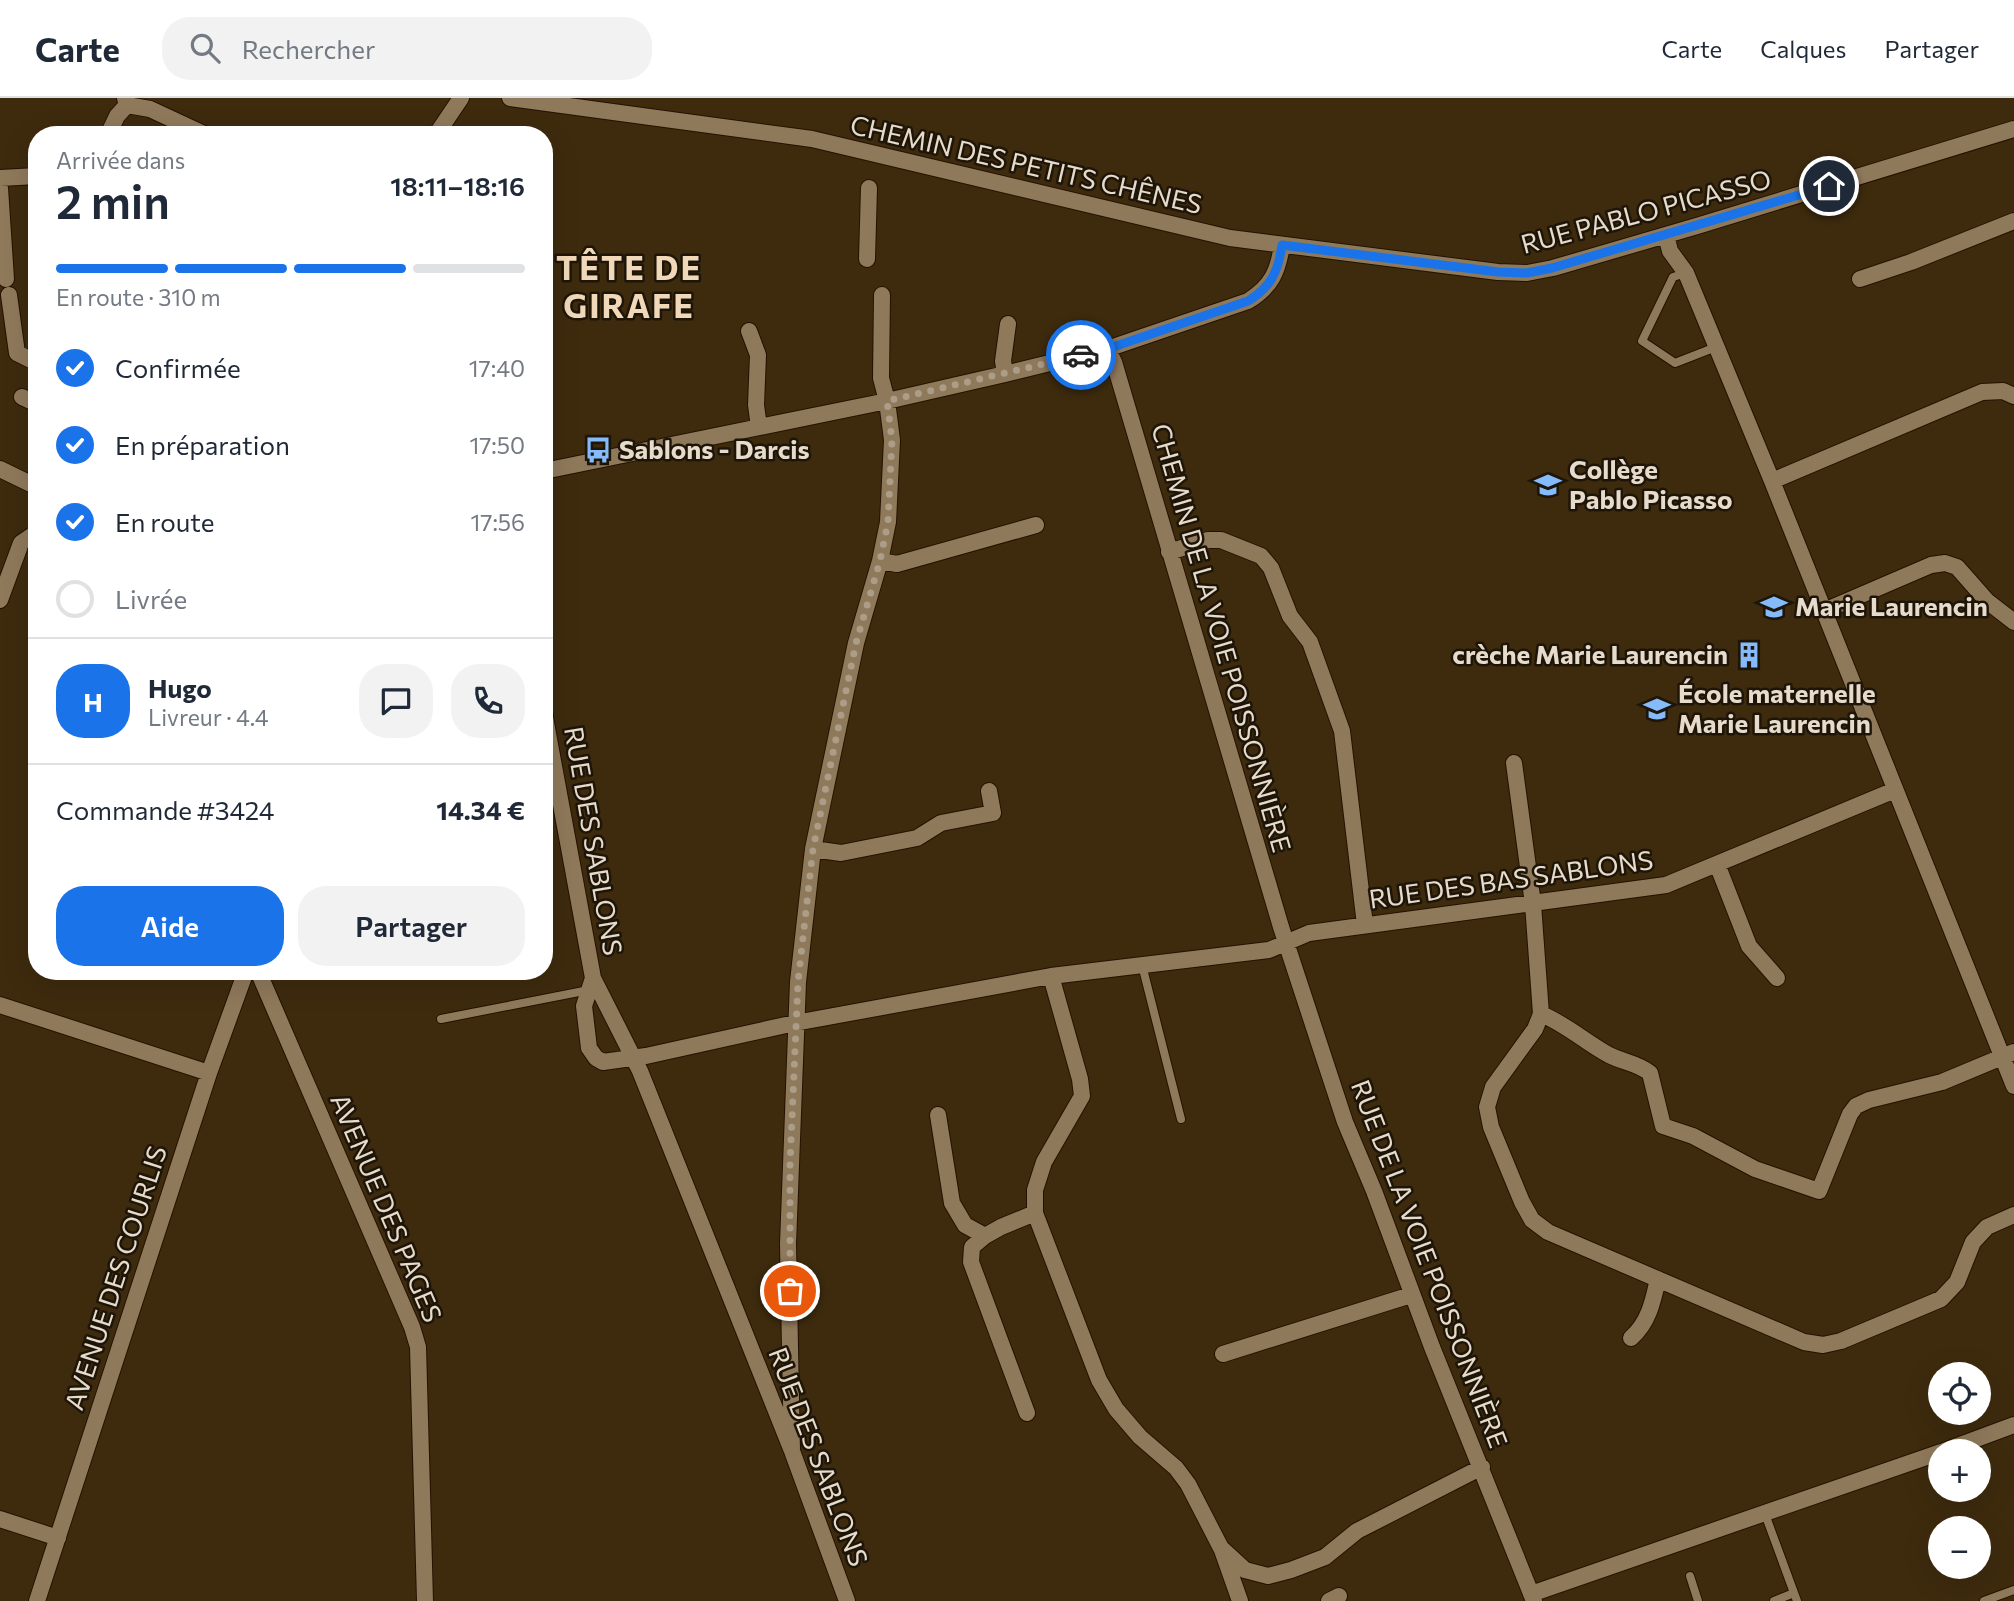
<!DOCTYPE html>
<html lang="fr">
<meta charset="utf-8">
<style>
body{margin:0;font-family:Commissioner,sans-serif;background:#f2f2f3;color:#1f2937;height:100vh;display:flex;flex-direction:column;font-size:26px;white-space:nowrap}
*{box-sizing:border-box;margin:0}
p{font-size:23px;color:#747a83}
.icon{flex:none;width:38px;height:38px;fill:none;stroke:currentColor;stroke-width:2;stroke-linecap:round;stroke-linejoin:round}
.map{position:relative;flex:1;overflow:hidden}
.panel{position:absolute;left:28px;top:28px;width:525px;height:854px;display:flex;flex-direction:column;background:#fff;border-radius:28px;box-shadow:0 7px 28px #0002}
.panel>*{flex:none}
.buttons{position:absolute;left:1928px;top:1264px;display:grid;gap:14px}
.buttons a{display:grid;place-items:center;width:63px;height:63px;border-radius:50%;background:#fff;box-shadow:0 7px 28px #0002;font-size:35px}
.pin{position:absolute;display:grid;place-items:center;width:60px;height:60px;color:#fff;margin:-30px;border:4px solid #fff;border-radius:50%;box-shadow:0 2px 7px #0007}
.courier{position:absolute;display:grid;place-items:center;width:70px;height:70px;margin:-35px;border:5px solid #1a73e8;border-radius:50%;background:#fff;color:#222;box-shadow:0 2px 9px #0007}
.headline em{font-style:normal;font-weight:600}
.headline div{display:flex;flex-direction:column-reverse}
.headline{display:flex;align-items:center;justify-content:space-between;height:119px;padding:0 28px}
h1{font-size:46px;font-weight:600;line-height:52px}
.bar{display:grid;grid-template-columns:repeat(4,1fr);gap:10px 7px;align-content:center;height:84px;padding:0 28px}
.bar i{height:9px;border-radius:5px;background:#e0e1e3}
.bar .on{background:#1a73e8}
.bar p{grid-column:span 4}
.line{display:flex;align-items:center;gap:18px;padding:0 28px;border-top:2px solid #e0e1e3}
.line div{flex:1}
.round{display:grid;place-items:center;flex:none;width:74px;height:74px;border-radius:28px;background:#f2f2f3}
ol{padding:0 28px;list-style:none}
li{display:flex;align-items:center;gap:21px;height:77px}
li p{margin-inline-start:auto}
li .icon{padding:7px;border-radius:50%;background:#1a73e8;color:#fff;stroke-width:4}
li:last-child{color:#747a83}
li i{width:38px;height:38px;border:4px solid #e0e1e3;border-radius:50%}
.button{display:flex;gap:14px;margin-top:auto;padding:14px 28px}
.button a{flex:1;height:80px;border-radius:28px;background:#1a73e8;color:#fff;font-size:28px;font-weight:600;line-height:80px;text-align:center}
.button a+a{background:#f2f2f3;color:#1f2937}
header{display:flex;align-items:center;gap:42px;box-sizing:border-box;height:98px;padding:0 35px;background:#fff;border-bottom:2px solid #e0e1e3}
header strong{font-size:33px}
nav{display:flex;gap:38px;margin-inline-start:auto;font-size:24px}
.search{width:490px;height:63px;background:#f2f2f3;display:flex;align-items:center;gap:18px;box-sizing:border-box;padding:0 24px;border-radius:28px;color:#747a83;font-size:26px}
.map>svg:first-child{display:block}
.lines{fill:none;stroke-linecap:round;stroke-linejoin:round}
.lane-casing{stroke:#241200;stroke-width:10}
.street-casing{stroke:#241200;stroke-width:18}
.lane{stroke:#8f795b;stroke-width:8}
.street{stroke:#8f795b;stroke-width:16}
.done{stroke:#ac9d89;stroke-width:7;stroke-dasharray:0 12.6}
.route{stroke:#1a73e8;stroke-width:9}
.labels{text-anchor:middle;stroke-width:5;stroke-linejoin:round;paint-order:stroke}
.street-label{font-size:26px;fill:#e7dbcb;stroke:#1e1509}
.poi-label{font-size:26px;font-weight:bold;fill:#e7dbcb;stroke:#1e1509;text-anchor:start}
.district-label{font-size:33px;font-weight:bold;letter-spacing:2px;fill:#f1d8b8;stroke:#1e1509}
</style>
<header>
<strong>Carte</strong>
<div class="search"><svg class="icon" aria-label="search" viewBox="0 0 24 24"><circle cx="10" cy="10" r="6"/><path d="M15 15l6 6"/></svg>Rechercher</div>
<nav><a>Carte</a><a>Calques</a><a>Partager</a></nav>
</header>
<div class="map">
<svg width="2014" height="1503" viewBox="0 0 2014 1503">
<rect width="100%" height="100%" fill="#3e2b0e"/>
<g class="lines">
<g class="lane-casing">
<path id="lane" d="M 1686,175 L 1673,179 L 1642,243 L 1675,265 L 1716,249
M 1142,867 L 1181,1021
M 441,921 L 589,892
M 1765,1416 L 1797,1503
M 1690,1478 L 1698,1503
M 1774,1503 L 1794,1495
M 1984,1503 L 2014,1492"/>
</g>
<g class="street-casing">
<path id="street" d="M 510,0 L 812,41 L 1230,140 L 1498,174 L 1527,175 L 1553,170 L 1697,128 L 2014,31
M 127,7 L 150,11 L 206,37
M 108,37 L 117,18 L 127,7 L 125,0
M 436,37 L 461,0
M 0,80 L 37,78
M 0,90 L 6,181
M 1666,137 L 1670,153 L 1686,175 L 1772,383 L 2014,988
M 867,161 L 869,90
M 1860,181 L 1911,164 L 2014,123
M 9,197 L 17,255 L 37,265
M 749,233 L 758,257 L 756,307 L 759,329
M 1107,251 L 1114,264 L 1281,829 L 1345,1024 L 1374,1093 L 1432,1249 L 1534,1503
M 1005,276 L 1003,263 L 1008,226
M 22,299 L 37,306
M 0,371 L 37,389
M 544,373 L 887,303 L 1005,276 L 1107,251 L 1248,203 C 1271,189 1278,174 1282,147
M 1772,383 L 1982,294 L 2003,293 L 2014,298
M 1169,454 L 1208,442 L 1221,442 L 1261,458 L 1271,470 L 1290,518 L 1310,544 L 1342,633 L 1365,827
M 880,463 L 897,466 L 1036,427
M 0,502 L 21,445 L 37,434
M 1824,513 L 1931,467 L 1945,465 L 1957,469 L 1987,503 L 2014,524
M 544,614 L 593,880 L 640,973 L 792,1353 L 847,1503
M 1514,665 L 1533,806 L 1541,916 L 1535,931 L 1493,989 L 1487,1009 L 1491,1029 L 1522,1104 L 1532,1122 L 1548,1134 L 1804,1244 L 1823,1247 L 1841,1243 L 1941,1201 L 1957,1184 L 1973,1144 L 1987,1129 L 2014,1117
M 813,751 L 841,755 L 917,740 L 941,725 L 993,715 L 989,693
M 1717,766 L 1749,848 L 1777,880
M 258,873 L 412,1229 L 418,1249 L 425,1503
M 1051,878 L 1080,981 L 1082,998 L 1044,1064 L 1035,1092 L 1035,1115 L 1099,1282 L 1116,1311 L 1140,1339 L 1176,1370 L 1188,1386 L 1221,1450 L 1245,1472 L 1268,1478 L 1291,1472 L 1325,1459 L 1357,1433 L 1482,1369
M 593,880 L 584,908 L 589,950 L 596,960 L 603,964 L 646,958 L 795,925 L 1051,878 L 1269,852 L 1309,835 L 1666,787 L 1895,692
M 0,907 L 209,975
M 1541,916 C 1566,926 1585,944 1609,957 C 1623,964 1637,965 1650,975 L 1663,1028 L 1693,1038 L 1755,1071 L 1819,1093 L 1850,1016 L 1856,1008 L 1869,1002 L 1942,984 L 2014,954
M 938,1017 L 952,1105 L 965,1127 L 985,1138 L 1001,1129 L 1035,1115
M 985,1138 L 972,1149 L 971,1164 L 1027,1315
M 1631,1240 C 1649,1224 1653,1203 1658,1181
M 1223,1256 L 1411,1197
M 792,1353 L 788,1146 L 798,884 L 813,751 L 856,545 L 880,463 L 888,424 L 892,342 L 887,303 L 881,280 L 882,197
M 1944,1353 L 2014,1327
M 0,1421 L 58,1440
M 1222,1452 L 1240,1503
M 1531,1496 L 1941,1354
M 37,1503 L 209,975 L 246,873
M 1329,1503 L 1339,1498"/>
</g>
<use href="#lane" class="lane"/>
<use href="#street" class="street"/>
</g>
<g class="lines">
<path class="done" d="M 790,1193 L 790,1066 L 798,884 L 813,751 L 856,545 L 880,463 L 888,424 L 892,342 L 887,303 L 1081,257"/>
<path class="route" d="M 1081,257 L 1107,251 L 1248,203 C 1271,189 1278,174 1282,147 L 1498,174 L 1527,175 L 1552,170 L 1829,88"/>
</g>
<defs>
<g id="bus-bare" transform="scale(2.1)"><path d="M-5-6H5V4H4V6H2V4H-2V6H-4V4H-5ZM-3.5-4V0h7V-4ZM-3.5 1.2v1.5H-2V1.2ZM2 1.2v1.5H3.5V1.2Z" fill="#86bbfb" stroke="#1e1509" stroke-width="2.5" paint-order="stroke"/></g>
<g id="school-bare" transform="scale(2.1)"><path d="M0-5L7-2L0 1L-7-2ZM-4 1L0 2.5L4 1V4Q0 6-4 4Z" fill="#86bbfb" stroke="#1e1509" stroke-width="2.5" paint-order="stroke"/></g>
<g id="building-bare" transform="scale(2.1)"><path d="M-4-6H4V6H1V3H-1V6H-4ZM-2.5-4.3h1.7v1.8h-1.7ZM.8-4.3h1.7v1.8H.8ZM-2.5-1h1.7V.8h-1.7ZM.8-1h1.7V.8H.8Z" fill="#86bbfb" stroke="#1e1509" stroke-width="2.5" paint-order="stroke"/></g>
</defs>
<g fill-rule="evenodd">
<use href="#bus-bare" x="598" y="352"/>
<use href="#school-bare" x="1548" y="387"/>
<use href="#school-bare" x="1774" y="509"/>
<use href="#building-bare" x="1749" y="557"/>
<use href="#school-bare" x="1657" y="611"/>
</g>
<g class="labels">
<g class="street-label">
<text transform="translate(1026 67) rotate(13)" y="9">CHEMIN DES PETITS CHÊNES</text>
<text transform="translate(1646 114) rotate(-15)" y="9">RUE PABLO PICASSO</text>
<text transform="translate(1221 540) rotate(74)" y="9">CHEMIN DE LA VOIE POISSONNIÈRE</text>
<text transform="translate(593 743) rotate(80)" y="9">RUE DES SABLONS</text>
<text transform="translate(1511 782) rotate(-8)" y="9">RUE DES BAS SABLONS</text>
<text transform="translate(386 1110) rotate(67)" y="9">AVENUE DES PAGES</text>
<text transform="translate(1429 1166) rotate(69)" y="9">RUE DE LA VOIE POISSONNIÈRE</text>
<text transform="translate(116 1180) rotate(-72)" y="9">AVENUE DES COURLIS</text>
<text transform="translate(818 1359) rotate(69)" y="9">RUE DES SABLONS</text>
</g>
<g class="poi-label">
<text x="619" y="361">Sablons - Darcis</text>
<text x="1569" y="381">Collège<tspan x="1569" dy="30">Pablo Picasso</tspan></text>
<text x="1795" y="518">Marie Laurencin</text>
<text x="1728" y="566" text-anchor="end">crèche Marie Laurencin</text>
<text x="1678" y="605">École maternelle<tspan x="1678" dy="30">Marie Laurencin</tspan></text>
</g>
<g class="district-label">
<text x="629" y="182">TÊTE DE<tspan x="629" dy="38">GIRAFE</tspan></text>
</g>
</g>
</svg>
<div class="buttons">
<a><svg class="icon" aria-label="locate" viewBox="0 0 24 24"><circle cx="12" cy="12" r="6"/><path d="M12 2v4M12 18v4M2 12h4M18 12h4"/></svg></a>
<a>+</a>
<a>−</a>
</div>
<div class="pin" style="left:790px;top:1193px;background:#ea580c"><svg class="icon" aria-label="bag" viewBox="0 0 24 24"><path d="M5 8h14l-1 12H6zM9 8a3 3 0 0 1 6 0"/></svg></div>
<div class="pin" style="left:1829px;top:88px;background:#1f2937"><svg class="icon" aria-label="home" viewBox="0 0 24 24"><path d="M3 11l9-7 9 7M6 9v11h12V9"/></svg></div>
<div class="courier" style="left:1081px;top:257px"><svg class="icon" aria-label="car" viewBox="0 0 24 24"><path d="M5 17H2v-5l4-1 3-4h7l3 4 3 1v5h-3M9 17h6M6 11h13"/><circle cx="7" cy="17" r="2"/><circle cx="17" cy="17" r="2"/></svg></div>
<section class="panel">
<div class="headline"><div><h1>2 min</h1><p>Arrivée dans</p></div><em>18:11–18:16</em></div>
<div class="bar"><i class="on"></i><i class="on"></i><i class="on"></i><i></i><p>En route · 310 m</p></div>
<ol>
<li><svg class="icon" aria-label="check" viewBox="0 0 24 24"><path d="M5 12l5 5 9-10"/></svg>Confirmée<p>17:40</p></li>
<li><svg class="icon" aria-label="check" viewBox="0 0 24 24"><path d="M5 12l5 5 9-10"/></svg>En préparation<p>17:50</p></li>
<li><svg class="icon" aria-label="check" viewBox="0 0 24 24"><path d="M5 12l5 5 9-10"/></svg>En route<p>17:56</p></li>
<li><i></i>Livrée</li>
</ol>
<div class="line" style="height:126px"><b class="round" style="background:#1a73e8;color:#fff">H</b><div><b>Hugo</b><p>Livreur · 4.4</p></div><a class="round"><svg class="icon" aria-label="chat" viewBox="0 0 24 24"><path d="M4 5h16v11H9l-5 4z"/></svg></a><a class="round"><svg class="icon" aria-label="phone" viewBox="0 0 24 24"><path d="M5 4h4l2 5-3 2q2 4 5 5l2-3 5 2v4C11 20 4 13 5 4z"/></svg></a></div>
<div class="line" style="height:91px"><div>Commande #3424</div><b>14.34 €</b></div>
<div class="button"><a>Aide</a><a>Partager</a></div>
</section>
</div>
